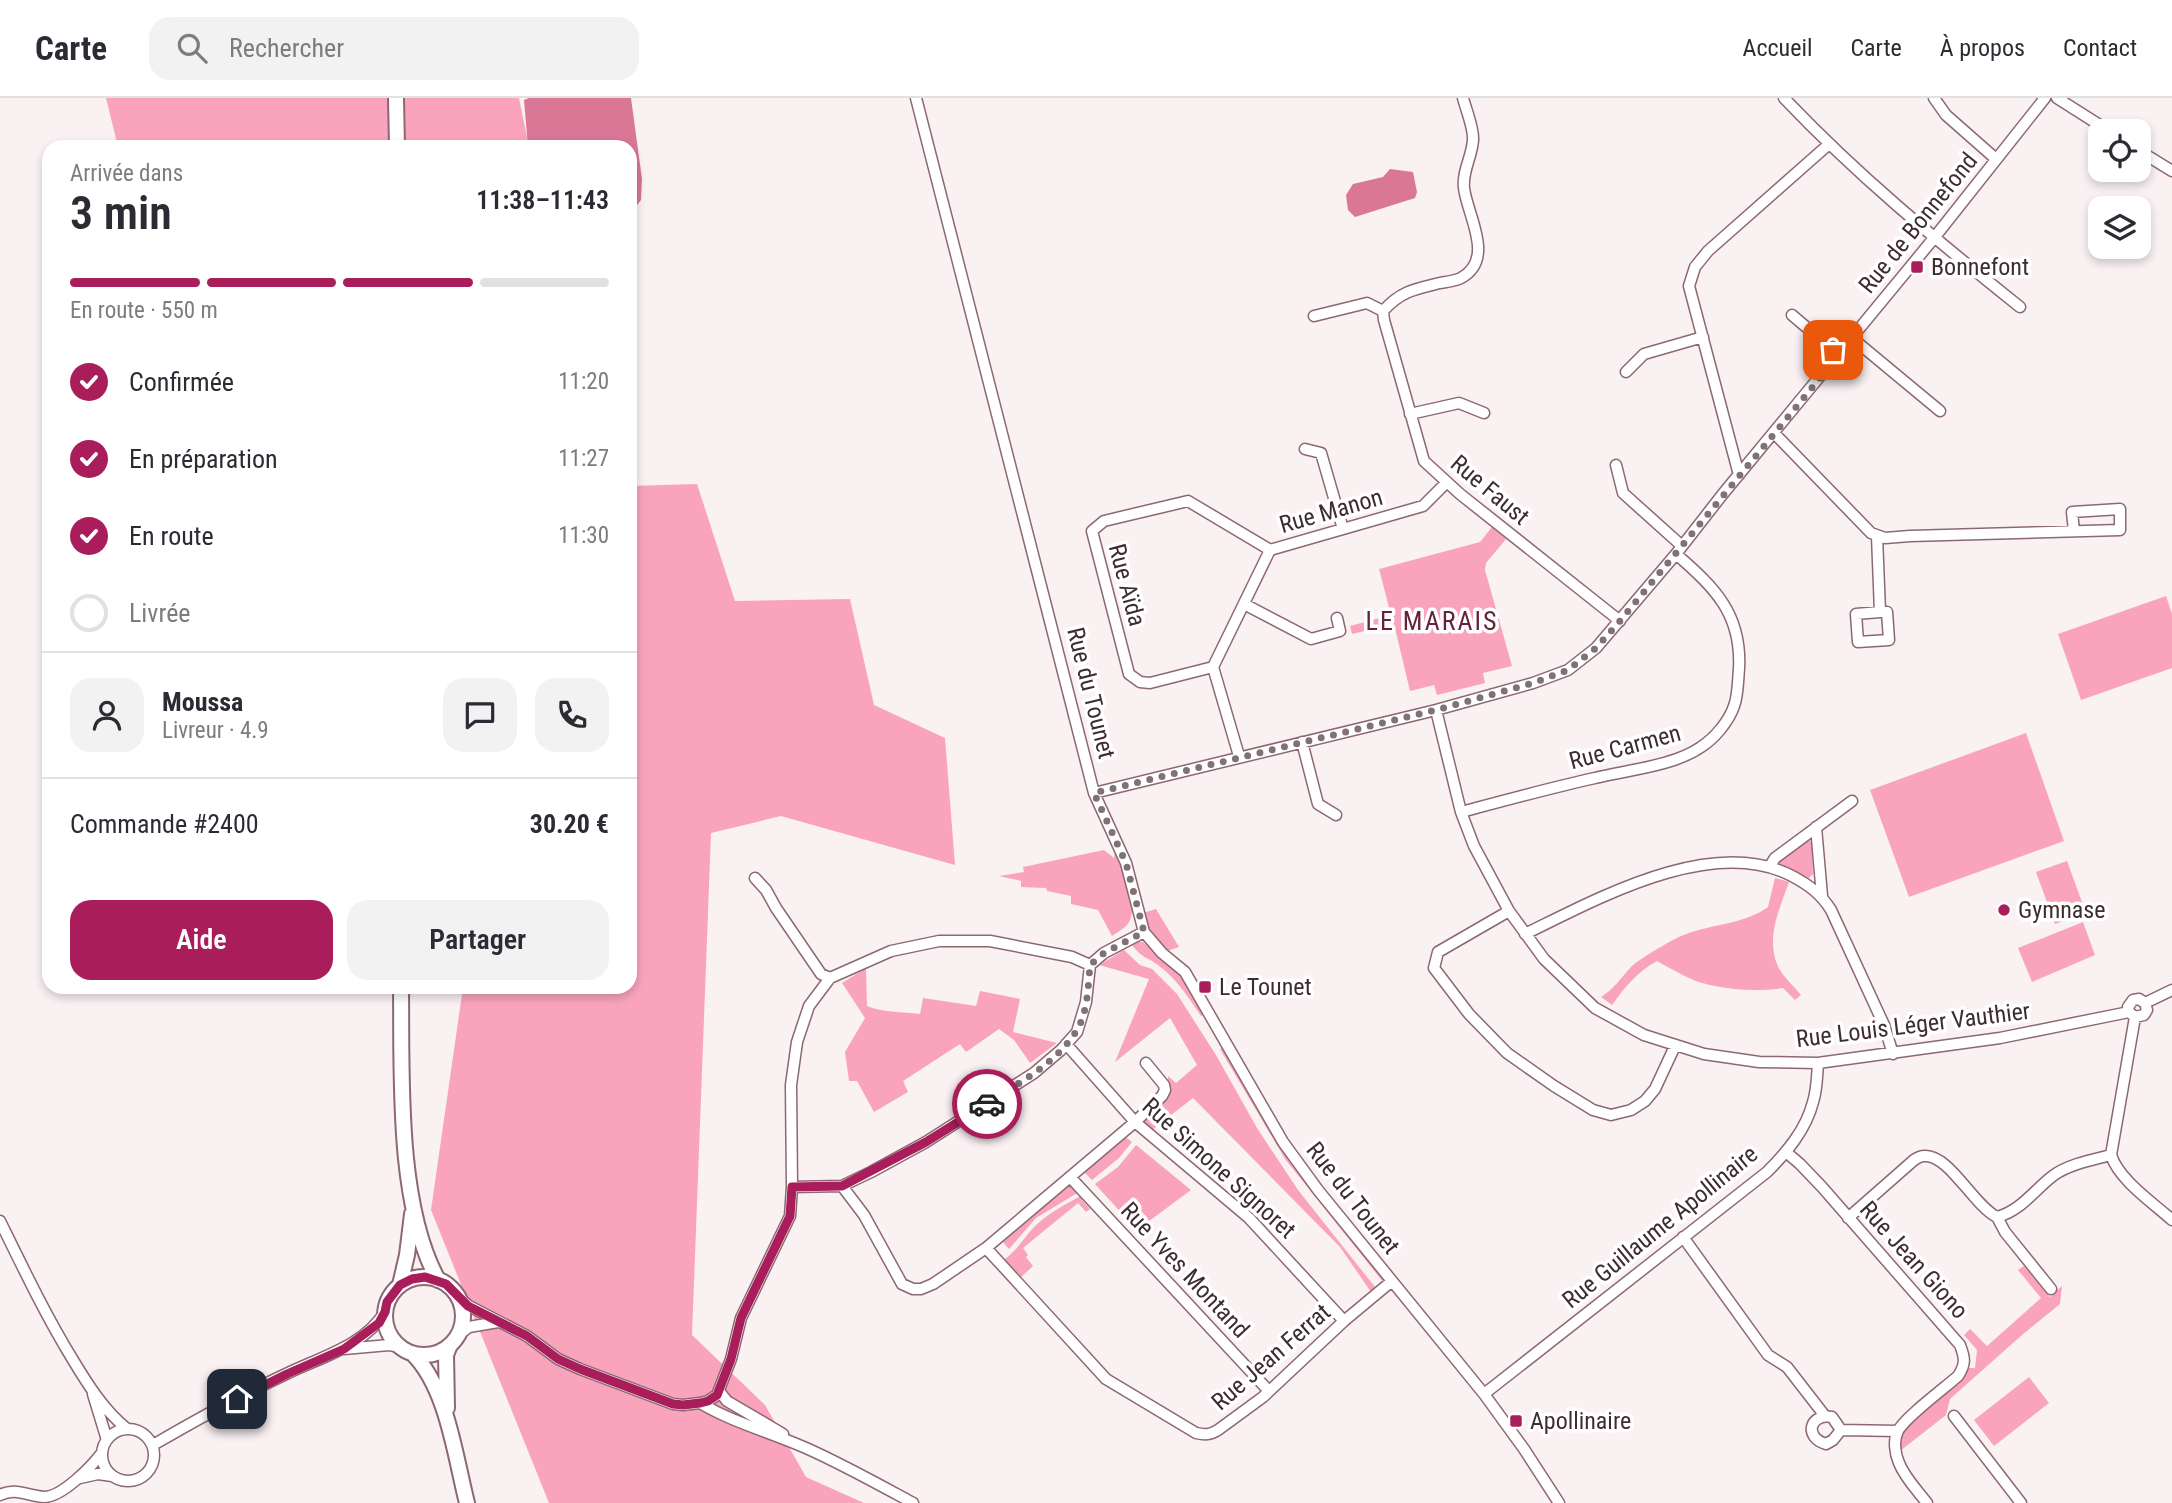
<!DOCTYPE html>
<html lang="fr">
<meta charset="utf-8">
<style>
body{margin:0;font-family:"Roboto Condensed",sans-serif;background:#f2f2f3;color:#2b2b33;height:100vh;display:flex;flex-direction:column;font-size:26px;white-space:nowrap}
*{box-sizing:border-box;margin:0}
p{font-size:23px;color:#7c7c81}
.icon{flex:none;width:38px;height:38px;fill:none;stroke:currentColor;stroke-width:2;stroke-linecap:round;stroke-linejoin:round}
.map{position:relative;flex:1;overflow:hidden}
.drawer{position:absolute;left:42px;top:42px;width:595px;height:854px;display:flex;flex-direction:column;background:#fff;border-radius:21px;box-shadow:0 4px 10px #0003}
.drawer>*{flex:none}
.buttons{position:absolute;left:2088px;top:21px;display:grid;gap:14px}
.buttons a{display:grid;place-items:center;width:63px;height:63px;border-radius:14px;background:#fff;box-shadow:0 4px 10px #0003;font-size:35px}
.pin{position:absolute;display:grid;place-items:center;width:60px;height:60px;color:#fff;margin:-30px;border-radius:14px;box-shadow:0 4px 10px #0006}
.courier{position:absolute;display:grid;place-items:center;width:70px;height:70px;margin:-35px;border:5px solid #aa1d5b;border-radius:50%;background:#fff;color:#222;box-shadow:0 2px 9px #0007}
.head em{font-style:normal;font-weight:600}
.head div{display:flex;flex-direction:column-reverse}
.head{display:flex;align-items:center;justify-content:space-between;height:119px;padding:0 28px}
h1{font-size:46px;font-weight:600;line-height:52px}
.bar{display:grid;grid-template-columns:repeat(4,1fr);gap:10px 7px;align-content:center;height:84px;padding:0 28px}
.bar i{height:9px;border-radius:5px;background:#e1e1e2}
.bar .active{background:#aa1d5b}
.bar p{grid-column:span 4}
.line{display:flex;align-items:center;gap:18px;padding:0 28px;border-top:2px solid #e1e1e2}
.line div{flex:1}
.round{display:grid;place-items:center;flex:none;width:74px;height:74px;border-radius:21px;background:#f2f2f3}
ol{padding:0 28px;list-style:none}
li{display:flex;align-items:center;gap:21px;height:77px}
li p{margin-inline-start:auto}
li .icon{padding:7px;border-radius:50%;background:#aa1d5b;color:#fff;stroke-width:4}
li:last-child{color:#7c7c81}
li i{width:38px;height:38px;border:4px solid #e1e1e2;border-radius:50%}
.button{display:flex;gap:14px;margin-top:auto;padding:14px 28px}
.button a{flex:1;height:80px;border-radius:21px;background:#aa1d5b;color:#fff;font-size:28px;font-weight:600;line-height:80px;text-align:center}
.button a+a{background:#f2f2f3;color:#2b2b33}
header{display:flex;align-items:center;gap:42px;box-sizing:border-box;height:98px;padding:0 35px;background:#fff;border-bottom:2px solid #e1e1e2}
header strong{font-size:33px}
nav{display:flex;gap:38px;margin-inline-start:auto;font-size:24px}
.search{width:490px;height:63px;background:#f2f2f3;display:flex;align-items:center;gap:18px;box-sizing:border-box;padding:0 24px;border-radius:21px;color:#7c7c81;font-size:26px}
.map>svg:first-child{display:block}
.green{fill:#f9a4bc}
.water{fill:#da7696}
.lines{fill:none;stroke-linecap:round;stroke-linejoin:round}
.minor-casing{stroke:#8c6872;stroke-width:13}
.primary-casing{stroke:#8c6872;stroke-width:18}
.minor{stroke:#fff;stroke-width:10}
.primary{stroke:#fff;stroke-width:14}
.done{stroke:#7f7275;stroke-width:7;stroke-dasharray:0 12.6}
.route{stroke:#aa1d5b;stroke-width:9}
.poi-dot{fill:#aa1d5b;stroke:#fff;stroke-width:2.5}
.labels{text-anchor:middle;stroke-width:7;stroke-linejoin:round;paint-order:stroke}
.street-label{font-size:24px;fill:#3d2d31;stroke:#fff}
.poi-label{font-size:24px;fill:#3d2d31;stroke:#fff;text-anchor:start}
.neighbourhood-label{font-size:26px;letter-spacing:2px;fill:#65223a;stroke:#fff}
</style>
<header>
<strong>Carte</strong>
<div class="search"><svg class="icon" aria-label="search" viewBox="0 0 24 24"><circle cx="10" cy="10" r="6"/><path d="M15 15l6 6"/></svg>Rechercher</div>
<nav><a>Accueil</a><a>Carte</a><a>À propos</a><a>Contact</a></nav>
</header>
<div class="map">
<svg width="2172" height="1405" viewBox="0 0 2172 1405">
<rect width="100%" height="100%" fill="#faf1f3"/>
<path class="green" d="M 106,0 L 519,0 L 529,49 L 118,49 Z
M 697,386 L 735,503 L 850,501 L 874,607 L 945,640 L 955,767 L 781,718 L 711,735 L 692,1237 L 765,1307 L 806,1379 L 864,1405 L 549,1405 L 431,1112 L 463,889 L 630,889 L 630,388 Z
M 1492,429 L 1506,441 L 1486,465 L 1485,472 L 1512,568 L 1483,575 L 1485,585 L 1437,597 L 1434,587 L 1410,593 L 1394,526 L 1352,536 L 1350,528 L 1391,517 L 1379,471 L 1480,444 Z
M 2166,498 L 2172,516 L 2172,570 L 2081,602 L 2058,536 Z
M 2026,635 L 2064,743 L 1909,799 L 1870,692 Z
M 1806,742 L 1812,744 L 1813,776 L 1809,780 L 1780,767 L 1779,761 Z
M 1104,752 L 1114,760 L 1115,755 C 1122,771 1139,807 1129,824 C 1126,830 1117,834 1112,838 L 1098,812 L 1071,806 L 1071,798 L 1047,793 L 1046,790 L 1021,789 L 1021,783 L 999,778 L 1024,774 L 1023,769 Z
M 2067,763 L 2086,815 L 2055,826 L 2036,774 Z
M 1775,780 L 1789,784 C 1780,810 1766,838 1777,866 C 1781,877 1794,888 1801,897 L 1795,902 L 1783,890 C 1754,894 1724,892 1696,883 C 1683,878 1670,870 1657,863 C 1637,874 1625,889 1612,907 L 1601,899 C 1616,889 1619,882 1631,869 C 1639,861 1670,843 1681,838 C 1709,826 1743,827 1768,809 Z
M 1156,811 L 1179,849 L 1167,853 L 1151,834 L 1143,815 Z
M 2083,824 L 2095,857 L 2032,884 L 2018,850 Z
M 1136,844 L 1143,844 L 1185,881 L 1205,916 L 1201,918 C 1188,899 1176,880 1158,867 C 1146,858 1143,861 1132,847 Z
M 1124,852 L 1140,867 L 1152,871 L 1177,896 L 1216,957 L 1257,1030 L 1298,1092 L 1375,1189 L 1371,1194 L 1340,1149 L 1193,1000 L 1152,1032 L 1142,1024 L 1168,1000 L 1168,978 L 1176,985 L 1197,967 L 1170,920 L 1115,964 L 1149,881 L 1099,867 Z
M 866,870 L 867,908 C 880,914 904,914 920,916 L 923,900 L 976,908 L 980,893 L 1020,901 L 1013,934 L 1057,945 L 1030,965 L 1014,942 L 999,931 L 966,954 L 960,946 L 903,983 L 908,994 L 874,1014 L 857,983 L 849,983 L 845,954 L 865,920 L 842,885 Z
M 1224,949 L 1274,1037 L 1293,1066 L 1383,1179 L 1383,1184 L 1285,1061 L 1220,951 Z
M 1124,1038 L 1132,1044 L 1119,1060 L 1092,1082 L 1083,1073 Z
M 1136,1047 L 1191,1092 L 1137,1132 L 1095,1086 L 1118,1069 Z
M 1065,1088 L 1075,1089 L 1079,1094 L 1036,1120 L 1009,1151 L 1001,1142 Z
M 1082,1097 L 1082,1102 L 1090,1111 L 1086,1114 L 1078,1105 L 1023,1150 L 1028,1157 L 1026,1159 L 1033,1168 L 1019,1181 L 1002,1163 C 1016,1154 1023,1141 1034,1129 C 1048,1115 1065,1107 1082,1097 Z
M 2024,1168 L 2050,1199 L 2062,1188 L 2060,1206 L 2022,1237 L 1950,1301 L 1946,1317 L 1900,1353 L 1899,1346 L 1906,1330 L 1963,1280 L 1966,1270 L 1975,1270 L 1977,1252 L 1964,1237 L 1970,1231 L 1987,1248 L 2041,1200 L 2018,1172 Z
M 2029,1279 L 2049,1305 L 1994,1348 L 1974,1322 Z"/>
<path class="water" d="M 529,0 L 631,0 L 642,81 L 641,102 L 635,110 L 630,112 L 630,49 L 528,49 L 524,2 Z
M 1390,71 L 1413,74 L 1417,94 L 1415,100 L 1355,119 L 1348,112 L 1346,97 L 1353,86 L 1383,79 Z"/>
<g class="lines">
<g class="minor-casing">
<path id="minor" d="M 916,0 L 1094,695 L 1126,765 L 1144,834 L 1162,855 L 1185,874 L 1283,1044 L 1318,1092 L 1484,1296 L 1524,1351 L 1559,1405
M 1784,0 C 1858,78 1935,141 2020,209
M 1934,0 L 1946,17 L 1996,61
M 2057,0 L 2109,33
M 2138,52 L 2172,73
M 1383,213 L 1384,222 L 1424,363 L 1460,396 L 1620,523
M 1792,217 L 1839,257
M 1314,218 L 1367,205 L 1383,213 C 1401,193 1415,191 1440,185 C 1446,184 1455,183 1461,180 C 1496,161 1467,117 1464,90 C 1462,73 1472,59 1473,42 C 1474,30 1466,12 1463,0
M 1852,240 L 1940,313
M 1626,274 L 1644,256 L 1703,239
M 1410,316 L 1459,305 L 1484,315
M 1774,335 L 1871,435 L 1885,440 L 1910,438 L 2120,432 L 2120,411 L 2072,414 L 2074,433
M 1305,351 L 1321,355 L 1343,431
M 1616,367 L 1623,395 L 1682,448
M 1739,377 L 1689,188 L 1695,169 L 1708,153 L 1828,47
M 1877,438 L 1880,514 L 1856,516 L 1858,544 L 1889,542 L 1887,514 L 1880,514
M 1244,506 L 1311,541 L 1340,533 L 1337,520
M 1213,569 L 1150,585 L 1140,584 L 1129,576 L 1092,433 L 1104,423 L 1188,403 L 1270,452
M 1436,612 L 1461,714 L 1474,748 L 1509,813 L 1544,861 L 1595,910 L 1644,937 L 1704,956 L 1759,964 L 1818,965 L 2000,940 L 2129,914
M 1302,644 L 1318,706 L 1336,717
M 1239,658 L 1213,569 L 1270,452 L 1423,408 L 1447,384
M 1094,695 L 1436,612 L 1533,585 L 1568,572 L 1596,550 L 1676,456 L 1722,397 L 1934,140 L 2045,0
M 1461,714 C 1506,702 1550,690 1595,680 C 1627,672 1674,668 1701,649 C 1715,640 1729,623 1734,608 C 1738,598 1738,582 1739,571 C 1742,516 1715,490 1676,456
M 1816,729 L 1822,798
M 1770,768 L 1775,760 L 1852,703
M 755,780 L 766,792 L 776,810 L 821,876 L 830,880
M 1509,813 L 1438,854 L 1434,870 L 1469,916 L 1507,955 L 1554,988 L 1593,1012 L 1611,1017 L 1631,1012 L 1645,1003 L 1655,991 L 1675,948
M 1525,836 C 1597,801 1713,736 1792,778 C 1809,787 1821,796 1831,812 L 1884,927 L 1893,956
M 2145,905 L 2147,912 L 2144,917 L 2135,919 L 2129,914 L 2128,909 L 2133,902 L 2139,901 L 2145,905 L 2172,892
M 2135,919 L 2111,1057 C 2119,1082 2152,1104 2172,1122
M 1066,946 L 1135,1024 L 1249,1120 L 1344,1223
M 1786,1054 L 1800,1066 L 1822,1089 L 1960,1247 C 1965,1260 1966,1266 1958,1278 C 1946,1289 1904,1320 1898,1333 C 1893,1342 1895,1356 1899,1365 C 1905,1380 1917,1392 1927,1405
M 1070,1079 L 1269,1293
M 842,1088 L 864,1117 L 902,1186 L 913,1191 L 921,1191 L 933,1186 L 986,1150 L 1135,1024 L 1162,998 L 1165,992 L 1164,987 L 1146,965
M 792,1089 L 842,1088 L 871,1074 L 926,1044 L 1034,975 L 1061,952 L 1077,934 L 1086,904 L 1090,867 L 1104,855 L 1144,834
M 1997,1119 L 2005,1134 L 2051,1191
M 1848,1120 L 1914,1062 C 1917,1060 1920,1058 1924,1058 C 1948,1055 1974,1108 1997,1119 C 2021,1113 2035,1091 2054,1077 C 2070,1066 2092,1062 2111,1057
M 0,1123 C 23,1170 46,1218 73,1262 C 88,1287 104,1312 126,1330
M 1683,1139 L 1768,1257 L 1787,1269 L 1825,1318
M 986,1150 L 1106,1281 L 1196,1335 C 1205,1337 1210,1337 1218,1332 L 1263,1299 L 1344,1223 L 1392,1183
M 458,1199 L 469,1208 L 527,1238 L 558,1261 L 580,1271 L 673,1306 L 683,1307 L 700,1305 L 708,1303 L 717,1297 L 731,1261 L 741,1220 L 790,1118 L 792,1089 L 791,987 L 797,944 L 809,908 L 830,880 L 891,853 L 939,843 L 990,843 L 1072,859 L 1090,867
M 457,1238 L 469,1229 L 498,1224
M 344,1251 L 389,1247 L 401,1249
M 719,1293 L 727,1303 L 783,1336
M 93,1296 L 107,1342
M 1484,1296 L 1767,1074 C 1786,1055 1806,1032 1813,1004 C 1817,992 1817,978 1818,965
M 700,1305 C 734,1325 770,1334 806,1350 C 842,1366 878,1386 913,1405
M 1954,1318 L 2021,1405
M102 1357a26 26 0 1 1 52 0a26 26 0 1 1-52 0Z
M 1841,1332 L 1833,1342 L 1826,1346 C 1803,1339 1810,1315 1832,1319 L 1841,1332 L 1898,1333
M 153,1347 C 196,1322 241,1297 286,1276 C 321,1259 364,1248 385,1214
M 80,1380 L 98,1376 L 112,1378
M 0,1397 C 16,1389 27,1398 44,1399 C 62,1399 91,1369 101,1356"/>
</g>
<g class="primary-casing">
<path id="primary" d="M 396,0 L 397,49
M 401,889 C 402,975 396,1106 438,1182
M385 1218a39 39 0 1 1 78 0a39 39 0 1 1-78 0Z
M 400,1187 L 407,1157 L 412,1116
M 412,1255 C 447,1289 455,1358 467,1405
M 447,1310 L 446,1257 L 450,1247"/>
</g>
<use href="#minor" class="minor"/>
<use href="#primary" class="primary"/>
</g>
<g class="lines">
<path class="done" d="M 987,1006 C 1017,986 1055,966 1075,935 C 1088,916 1088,889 1090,867 L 1104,855 L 1144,834 L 1126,765 L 1094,695 L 1436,612 L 1533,585 L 1568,572 L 1596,550 L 1620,523 L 1839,257 L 1833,252"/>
<path class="route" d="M 237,1301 L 287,1276 L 344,1251 L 379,1225 L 385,1214 L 387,1204 L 400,1187 L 412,1181 L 425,1179 L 446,1186 L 468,1208 L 527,1238 L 558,1261 L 580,1271 L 673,1306 L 683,1307 L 700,1305 L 708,1303 L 717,1297 L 731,1261 L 741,1220 L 790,1118 L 792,1089 L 842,1088 L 926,1044 L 987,1006"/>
</g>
<g class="poi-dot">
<rect x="1910" y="162" width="14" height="14" rx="3.5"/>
<circle cx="2004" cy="812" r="7"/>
<rect x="1198" y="882" width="14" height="14" rx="3.5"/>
<rect x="1509" y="1316" width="14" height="14" rx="3.5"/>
</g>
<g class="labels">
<g class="street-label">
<text transform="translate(1918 125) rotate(-51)" y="8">Rue de Bonnefond</text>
<text transform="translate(1490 392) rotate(40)" y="8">Rue Faust</text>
<text transform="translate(1331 413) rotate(-16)" y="8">Rue Manon</text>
<text transform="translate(1127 487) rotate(75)" y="8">Rue Aïda</text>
<text transform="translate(1091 595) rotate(76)" y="8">Rue du Tounet</text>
<text transform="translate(1625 649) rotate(-15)" y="8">Rue Carmen</text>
<text transform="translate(1913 927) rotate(-7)" y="8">Rue Louis Léger Vauthier</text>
<text transform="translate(1219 1070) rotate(42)" y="8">Rue Simone Signoret</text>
<text transform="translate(1353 1100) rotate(52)" y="8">Rue du Tounet</text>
<text transform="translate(1660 1129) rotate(-39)" y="8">Rue Guillaume Apollinaire</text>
<text transform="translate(1914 1162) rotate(48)" y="8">Rue Jean Giono</text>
<text transform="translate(1185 1172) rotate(47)" y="8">Rue Yves Montand</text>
<text transform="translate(1271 1259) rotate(-41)" y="8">Rue Jean Ferrat</text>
</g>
<g class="poi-label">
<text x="1931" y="177">Bonnefont</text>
<text x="2018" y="820">Gymnase</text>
<text x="1219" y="897">Le Tounet</text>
<text x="1530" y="1331">Apollinaire</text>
</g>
<g class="neighbourhood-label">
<text x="1432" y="532">LE MARAIS</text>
</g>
</g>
</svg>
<div class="buttons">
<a><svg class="icon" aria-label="locate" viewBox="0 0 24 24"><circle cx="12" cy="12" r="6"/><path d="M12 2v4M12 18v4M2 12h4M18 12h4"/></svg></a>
<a><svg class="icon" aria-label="layers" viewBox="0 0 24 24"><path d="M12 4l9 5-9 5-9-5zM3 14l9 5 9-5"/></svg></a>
</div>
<div class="pin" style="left:1833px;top:252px;background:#ea580c"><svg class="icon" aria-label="bag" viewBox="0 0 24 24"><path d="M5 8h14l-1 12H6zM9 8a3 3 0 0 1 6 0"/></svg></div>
<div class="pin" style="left:237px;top:1301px;background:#1f2937"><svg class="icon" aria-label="home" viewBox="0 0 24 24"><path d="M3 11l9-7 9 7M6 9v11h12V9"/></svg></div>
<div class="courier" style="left:987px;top:1006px"><svg class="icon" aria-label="car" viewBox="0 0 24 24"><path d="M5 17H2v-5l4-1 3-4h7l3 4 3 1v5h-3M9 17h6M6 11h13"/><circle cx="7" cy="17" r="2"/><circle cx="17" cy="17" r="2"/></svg></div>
<section class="drawer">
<div class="head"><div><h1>3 min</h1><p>Arrivée dans</p></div><em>11:38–11:43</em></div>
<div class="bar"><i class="active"></i><i class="active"></i><i class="active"></i><i></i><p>En route · 550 m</p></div>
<ol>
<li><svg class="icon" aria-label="check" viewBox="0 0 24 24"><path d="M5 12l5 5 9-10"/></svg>Confirmée<p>11:20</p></li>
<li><svg class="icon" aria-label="check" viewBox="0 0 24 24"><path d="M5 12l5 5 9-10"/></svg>En préparation<p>11:27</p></li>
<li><svg class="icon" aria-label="check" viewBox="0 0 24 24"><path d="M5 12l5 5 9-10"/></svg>En route<p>11:30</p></li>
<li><i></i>Livrée</li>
</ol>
<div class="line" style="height:126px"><a class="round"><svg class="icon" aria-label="person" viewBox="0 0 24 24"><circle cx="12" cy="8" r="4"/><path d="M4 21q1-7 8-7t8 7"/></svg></a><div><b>Moussa</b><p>Livreur · 4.9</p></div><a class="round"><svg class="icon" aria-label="chat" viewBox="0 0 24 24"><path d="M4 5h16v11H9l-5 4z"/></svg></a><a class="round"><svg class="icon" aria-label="phone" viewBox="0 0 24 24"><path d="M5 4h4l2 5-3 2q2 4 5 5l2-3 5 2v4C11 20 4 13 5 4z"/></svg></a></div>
<div class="line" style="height:91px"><div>Commande #2400</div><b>30.20 €</b></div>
<div class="button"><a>Aide</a><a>Partager</a></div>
</section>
</div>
